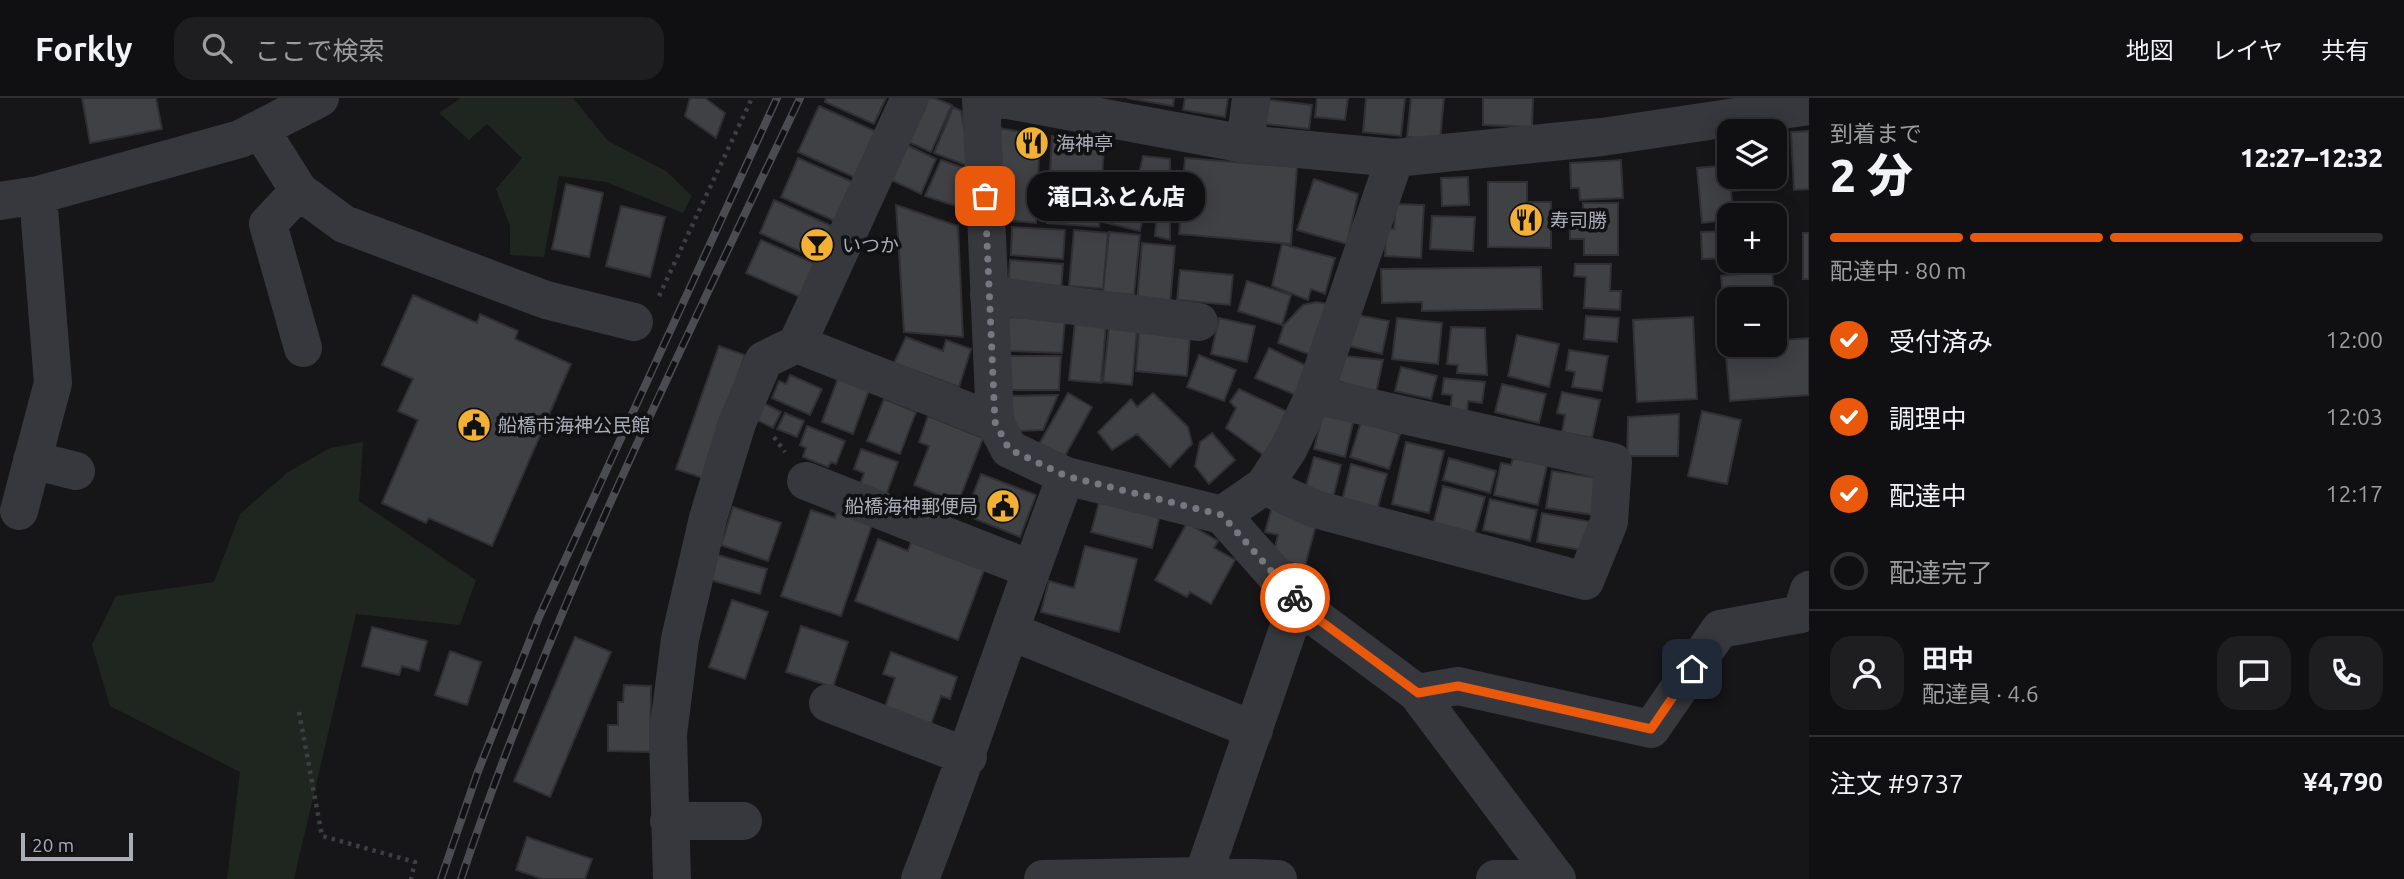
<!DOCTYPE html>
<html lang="ja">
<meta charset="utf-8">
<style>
body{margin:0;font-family:Ubuntu,"Noto Sans JP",sans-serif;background:#1e1e20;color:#f1f3f6;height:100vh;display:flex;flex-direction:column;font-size:26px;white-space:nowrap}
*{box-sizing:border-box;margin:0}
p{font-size:23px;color:#9c9d9f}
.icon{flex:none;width:38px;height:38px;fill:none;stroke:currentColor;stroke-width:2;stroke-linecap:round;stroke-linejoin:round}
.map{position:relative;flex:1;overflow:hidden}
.side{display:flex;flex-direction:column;background:#101012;width:595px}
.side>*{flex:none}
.buttons{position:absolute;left:1717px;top:21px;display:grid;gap:14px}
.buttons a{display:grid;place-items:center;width:70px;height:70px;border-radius:14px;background:#101012;box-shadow:0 4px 18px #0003,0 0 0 2px #303032;font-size:35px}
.scale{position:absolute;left:21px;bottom:18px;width:112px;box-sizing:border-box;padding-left:7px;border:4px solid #a8adb8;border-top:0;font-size:19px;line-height:24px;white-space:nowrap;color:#a8adb8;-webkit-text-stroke:5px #111113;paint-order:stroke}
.pin{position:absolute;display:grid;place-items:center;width:60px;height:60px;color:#fff;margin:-30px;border-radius:14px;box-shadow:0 4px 10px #0006}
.courier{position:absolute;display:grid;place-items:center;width:70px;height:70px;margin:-35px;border:5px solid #ea580c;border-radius:50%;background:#fff;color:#222;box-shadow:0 2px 9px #0007}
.bubble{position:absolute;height:49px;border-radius:21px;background:#101012;box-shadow:0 4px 18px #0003,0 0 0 2px #303032;font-size:23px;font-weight:800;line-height:49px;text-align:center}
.headline em{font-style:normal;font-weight:800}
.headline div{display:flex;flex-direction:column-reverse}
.headline{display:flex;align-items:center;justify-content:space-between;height:119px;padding:0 21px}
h1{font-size:46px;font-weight:800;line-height:52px}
.bar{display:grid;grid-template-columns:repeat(4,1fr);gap:10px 7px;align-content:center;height:84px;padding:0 21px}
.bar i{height:9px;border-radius:5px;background:#303032}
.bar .current{background:#ea580c}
.bar p{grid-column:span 4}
.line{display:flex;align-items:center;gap:18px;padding:0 21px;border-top:2px solid #303032}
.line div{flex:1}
.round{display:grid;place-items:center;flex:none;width:74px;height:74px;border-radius:21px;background:#1e1e20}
ol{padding:0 21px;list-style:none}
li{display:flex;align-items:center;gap:21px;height:77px}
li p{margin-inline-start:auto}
li .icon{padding:7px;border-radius:50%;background:#ea580c;color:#fff;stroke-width:4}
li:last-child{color:#9c9d9f}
li i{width:38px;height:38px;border:4px solid #303032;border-radius:50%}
header{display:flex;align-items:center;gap:42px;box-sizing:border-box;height:98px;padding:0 35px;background:#101012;border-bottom:2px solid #303032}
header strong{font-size:33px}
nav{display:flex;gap:38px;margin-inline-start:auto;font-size:24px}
.search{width:490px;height:63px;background:#1e1e20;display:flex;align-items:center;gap:18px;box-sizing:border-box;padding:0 24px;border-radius:21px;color:#9c9d9f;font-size:26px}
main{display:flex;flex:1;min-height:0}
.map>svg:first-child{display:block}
.green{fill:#1e261f}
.building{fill:#404145;stroke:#303034;stroke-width:2}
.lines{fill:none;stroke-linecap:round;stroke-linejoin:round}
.path{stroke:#3d3f44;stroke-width:4.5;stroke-dasharray:3.5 5;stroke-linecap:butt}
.minor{stroke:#37383d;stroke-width:38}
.rail-casing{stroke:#4a4c52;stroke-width:8}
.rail{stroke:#111113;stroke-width:5;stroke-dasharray:16;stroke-linecap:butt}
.done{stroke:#757880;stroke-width:7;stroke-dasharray:0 12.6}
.route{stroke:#ea580c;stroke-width:9}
.labels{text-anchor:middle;stroke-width:7;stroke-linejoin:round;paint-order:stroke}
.poi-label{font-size:19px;fill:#a8adb8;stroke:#111113;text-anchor:start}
</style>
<header>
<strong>Forkly</strong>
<div class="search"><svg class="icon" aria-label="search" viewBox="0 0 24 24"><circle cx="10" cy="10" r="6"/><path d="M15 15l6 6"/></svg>ここで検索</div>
<nav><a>地図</a><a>レイヤ</a><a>共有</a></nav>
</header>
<main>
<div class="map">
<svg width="1809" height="781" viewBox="0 0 1809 781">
<rect width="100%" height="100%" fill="#161618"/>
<path class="green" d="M 461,0 L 573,0 L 608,43 L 666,73 L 692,98 L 683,115 L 606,84 L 559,78 L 544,159 L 510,157 L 510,128 L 496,91 L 522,60 L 487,26 L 469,42 L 439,15 Z
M 363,344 L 359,403 L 476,482 L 460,527 L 356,516 L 294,781 L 227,781 L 240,674 L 110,608 L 92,547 L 116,498 L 214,484 L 240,416 L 288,374 L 330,350 Z"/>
<path class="building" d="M 82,0 L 156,0 L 162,31 L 90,45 Z
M 690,0 L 705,0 L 725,15 L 716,40 L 685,18 Z
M 826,0 L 886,0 L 874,26 L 825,4 Z
M 922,0 L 934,0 L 952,7 L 931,54 L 904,42 Z
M 1127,0 L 1174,0 L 1173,8 Z
M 1185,0 L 1228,0 L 1225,19 L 1183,12 Z
M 1317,0 L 1348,0 L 1345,22 L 1315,19 Z
M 1366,0 L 1405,0 L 1401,38 L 1363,34 Z
M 1411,0 L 1444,0 L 1440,42 L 1407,39 Z
M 1483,0 L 1533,0 L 1532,29 L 1483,27 Z
M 1269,2 L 1312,7 L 1309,31 L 1266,26 Z
M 819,8 L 877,34 L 856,80 L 798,54 Z
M 953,9 L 961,13 L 971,69 L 934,55 Z
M 999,30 L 1040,37 L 1036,125 L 1000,122 Z
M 1809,33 L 1809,91 L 1794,92 L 1791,34 Z
M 1052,38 L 1104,49 L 1099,129 L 1047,125 Z
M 901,44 L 936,61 L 921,96 L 885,79 Z
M 1143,58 L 1170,61 L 1170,142 L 1155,138 L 1157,112 L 1131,109 Z
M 798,60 L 855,85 L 837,124 L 781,99 Z
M 1185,60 L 1297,69 L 1291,146 L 1179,136 Z
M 941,62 L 973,73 L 977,115 L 925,98 Z
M 1621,62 L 1623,100 L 1580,102 L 1579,90 L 1571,90 L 1570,65 Z
M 1729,67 L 1729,79 L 1740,79 L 1741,92 L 1731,93 L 1733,117 L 1729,117 L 1729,122 L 1702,125 L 1697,70 Z
M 1468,79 L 1469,107 L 1442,108 L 1441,80 Z
M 1314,81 L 1358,96 L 1347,146 L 1297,132 Z
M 1488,84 L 1527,84 L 1527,104 L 1551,104 L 1551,150 L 1488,149 Z
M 566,86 L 603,95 L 589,159 L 552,151 Z
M 774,102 L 834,129 L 819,162 L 760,135 Z
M 1583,105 L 1618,105 L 1618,157 L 1584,157 L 1584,141 L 1570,141 L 1570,117 L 1583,116 Z
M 1107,106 L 1144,115 L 1140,133 L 1103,124 Z
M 1396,106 L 1424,107 L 1421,160 L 1385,158 L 1386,130 L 1394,131 Z
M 896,107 L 958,128 L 963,239 L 904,234 Z
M 621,108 L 665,119 L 650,179 L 606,168 Z
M 1432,118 L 1475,119 L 1473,153 L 1430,151 Z
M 1012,129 L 1065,132 L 1063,161 L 1011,157 Z
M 1074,132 L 1108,135 L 1103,191 L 1069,188 Z
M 1729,133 L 1729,160 L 1702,161 L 1701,134 Z
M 1109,134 L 1140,137 L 1134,197 L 1103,194 Z
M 1803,135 L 1809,135 L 1809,181 L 1803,181 Z
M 761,142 L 816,166 L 800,199 L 746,175 Z
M 1142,145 L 1175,148 L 1170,206 L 1137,203 Z
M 1282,146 L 1335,160 L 1325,196 L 1311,191 L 1308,202 L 1272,188 Z
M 1010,162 L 1063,166 L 1061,193 L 1008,190 Z
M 1575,166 L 1611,166 L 1610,193 L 1621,193 L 1620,212 L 1584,210 L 1586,179 L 1574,178 Z
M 1541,169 L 1542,211 L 1422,213 L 1422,204 L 1382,205 L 1381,171 Z
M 1180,172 L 1233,177 L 1230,207 L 1177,202 Z
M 1772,173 L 1778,235 L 1774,235 L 1774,201 L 1729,201 L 1729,235 L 1726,235 L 1721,178 Z
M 1247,183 L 1291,197 L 1282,227 L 1238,213 Z
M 413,197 L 477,225 L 480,216 L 518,233 L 515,241 L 571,266 L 492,448 L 429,420 L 426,425 L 382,405 L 418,322 L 398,313 L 413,281 L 382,267 Z
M 1316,204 L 1328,206 L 1311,257 L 1278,245 L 1284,227 L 1303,207 Z
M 1357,217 L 1389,223 L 1382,256 L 1349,248 Z
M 1586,218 L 1619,220 L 1617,244 L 1584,241 Z
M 1006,219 L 1065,222 L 1062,255 L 1009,253 Z
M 1693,219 L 1697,301 L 1637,304 L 1633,222 Z
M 1219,220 L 1255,228 L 1247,264 L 1211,256 Z
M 1397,220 L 1442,225 L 1438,266 L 1392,261 Z
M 1075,224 L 1106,227 L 1101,285 L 1069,282 Z
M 1109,229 L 1137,231 L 1132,287 L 1103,284 Z
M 1451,229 L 1485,230 L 1487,277 L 1457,275 L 1458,267 L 1447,266 Z
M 1139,234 L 1190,239 L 1187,278 L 1136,273 Z
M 1517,237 L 1559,246 L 1549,289 L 1508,278 Z
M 906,239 L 943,253 L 946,242 L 971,251 L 959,289 L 894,265 Z
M 1809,240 L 1809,297 L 1730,303 L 1725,247 L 1774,247 L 1774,243 Z
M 719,248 L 745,257 L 703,380 L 676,371 Z
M 1269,250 L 1307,268 L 1298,298 L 1255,280 Z
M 1569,252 L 1608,258 L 1602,293 L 1572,289 L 1575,274 L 1566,272 Z
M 1199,257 L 1236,272 L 1224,303 L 1187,289 Z
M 1007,258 L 1061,258 L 1059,292 L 1011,292 Z
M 1345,258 L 1383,262 L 1376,295 L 1335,282 Z
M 1401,269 L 1437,278 L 1431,301 L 1395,293 Z
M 790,277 L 822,291 L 810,317 L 772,300 L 779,283 L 786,286 Z
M 838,280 L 869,292 L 853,336 L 822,324 Z
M 1444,280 L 1485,284 L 1482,305 L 1468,303 L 1467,316 L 1450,314 L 1452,297 L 1442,296 Z
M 1502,286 L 1546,296 L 1539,325 L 1495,314 Z
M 1239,291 L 1290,315 L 1266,359 L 1226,330 L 1236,310 L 1230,304 Z
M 1562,294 L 1600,302 L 1592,340 L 1562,334 L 1565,317 L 1557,315 Z
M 1068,295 L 1092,309 L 1062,363 L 1038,348 Z
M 1153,295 L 1188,329 L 1192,346 L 1170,369 L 1137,336 L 1112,352 L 1098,334 L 1131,301 L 1137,309 Z
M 1058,297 L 1043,332 L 1013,333 L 1010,298 Z
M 884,301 L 916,314 L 900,356 L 867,343 Z
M 763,305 L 781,314 L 773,330 L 755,321 Z
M 1702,313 L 1741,322 L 1727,386 L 1688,378 Z
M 1323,314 L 1354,321 L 1345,359 L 1314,351 Z
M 785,315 L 804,323 L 797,339 L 777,331 Z
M 1679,316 L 1678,358 L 1627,358 L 1628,319 Z
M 928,318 L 983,340 L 958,405 L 914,387 L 929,348 L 919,344 Z
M 1361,324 L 1400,336 L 1389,371 L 1350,359 Z
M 807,328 L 845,343 L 836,366 L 831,364 L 828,369 L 803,359 L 806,350 L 800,347 Z
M 1212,335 L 1235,362 L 1209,386 L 1195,368 L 1200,344 Z
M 1406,344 L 1444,353 L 1429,415 L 1392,406 Z
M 861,351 L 898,364 L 885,400 L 859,390 L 864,375 L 854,371 Z
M 1314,359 L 1341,367 L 1333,400 L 1305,392 Z
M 1449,360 L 1496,373 L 1490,395 L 1443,382 Z
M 1513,360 L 1547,367 L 1538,407 L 1494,397 L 1501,365 L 1511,367 Z
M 1351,366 L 1387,376 L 1377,412 L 1342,403 Z
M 1552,373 L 1599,380 L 1594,417 L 1546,410 Z
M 981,376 L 1036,397 L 1020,439 L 965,417 Z
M 1443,388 L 1485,399 L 1474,438 L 1433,427 Z
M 1100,401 L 1160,417 L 1152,450 L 1091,434 Z
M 1490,401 L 1537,412 L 1530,443 L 1483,432 Z
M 733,409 L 781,425 L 768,463 L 721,447 Z
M 1272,409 L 1316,427 L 1305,468 L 1279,462 L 1274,453 L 1278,437 L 1265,434 Z
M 811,412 L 835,420 L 837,412 L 873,424 L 841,518 L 781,498 Z
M 1542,415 L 1592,424 L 1586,453 L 1537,444 Z
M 1187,425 L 1218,443 L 1214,450 L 1235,462 L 1211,506 L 1190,494 L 1187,499 L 1155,482 Z
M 878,441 L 908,453 L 911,444 L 984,472 L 958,542 L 855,503 Z
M 1085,448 L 1137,461 L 1119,534 L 1041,514 L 1049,483 L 1074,490 Z
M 714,456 L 767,471 L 760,496 L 707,481 Z
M 732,502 L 768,514 L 745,581 L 709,569 Z
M 801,528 L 848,544 L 833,589 L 786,574 Z
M 372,529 L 427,543 L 419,573 L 402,568 L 399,577 L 362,568 Z
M 575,539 L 611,554 L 550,699 L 514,683 Z
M 450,553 L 481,564 L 467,607 L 435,597 Z
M 891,554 L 957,579 L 950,601 L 941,598 L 930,629 L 884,612 L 895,580 L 883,576 Z
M 624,587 L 651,588 L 650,654 L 608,653 L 608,627 L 618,627 L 618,604 L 623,604 Z
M 527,739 L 592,761 L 585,781 L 542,781 L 516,772 Z"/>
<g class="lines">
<path class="path" d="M 659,198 L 752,0
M 774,339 L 785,354
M 299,614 L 322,738 L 415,764 L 411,781"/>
<path class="minor" d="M 981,0 L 995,324 L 1009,351 L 1066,378 L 1222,417 L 1264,388 L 1289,350 L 1314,297 L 1395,60
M 997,0 L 1245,46 L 1395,60 L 1602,39 L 1809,8
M 260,31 L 299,93 L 344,126 L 546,202 L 634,224
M 1245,46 L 1251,0
M 299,93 L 268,126 L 303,250
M 0,103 L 38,97 L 240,41 L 320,0
M 989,197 L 1199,224
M 797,246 L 995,324
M 32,362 L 76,373
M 806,383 L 1030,471
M 1264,388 L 1315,411 L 1585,483 L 1609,424 L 1613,364 L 1314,297
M 19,413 L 53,285 L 38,97
M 1222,417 L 1307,513 L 1417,595 L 1556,780
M 1010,533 L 1254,632
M 1417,595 L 1458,588 L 1651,631 L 1720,531 L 1801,516 L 1809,492
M 828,605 L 968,659
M 669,723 L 743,723
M 1203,778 L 1289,528 L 1307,513
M 672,781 L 668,636 L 680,541 L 708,420 L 737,325 L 764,262 L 797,246 L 910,0
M 920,781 C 972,648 1015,512 1066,378
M 1043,781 L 1203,778 L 1278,781
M 1495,781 L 1557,781"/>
<g class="rail-casing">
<path id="rail" d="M 441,781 L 477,676 L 539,519 L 777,0
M 461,781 C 551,512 679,256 800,0"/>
</g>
<use href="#rail" class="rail"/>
</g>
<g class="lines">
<path class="done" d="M 985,98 L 995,324 L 1009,351 L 1066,378 L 1222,417 L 1295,500"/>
<path class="route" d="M 1295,500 L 1307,513 L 1418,595 L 1458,588 L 1651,631 L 1692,571"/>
</g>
<defs>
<g id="restaurant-disc" transform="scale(1.75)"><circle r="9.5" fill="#f2b134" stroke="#111113"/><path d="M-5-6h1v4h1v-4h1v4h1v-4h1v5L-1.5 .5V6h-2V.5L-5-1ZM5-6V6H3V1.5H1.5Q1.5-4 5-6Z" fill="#111"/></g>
<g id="bar-disc" transform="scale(1.75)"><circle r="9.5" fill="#f2b134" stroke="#111113"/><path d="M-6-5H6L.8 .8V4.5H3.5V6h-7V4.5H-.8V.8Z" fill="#111"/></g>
<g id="civic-disc" transform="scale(1.75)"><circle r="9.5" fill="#f2b134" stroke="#111113"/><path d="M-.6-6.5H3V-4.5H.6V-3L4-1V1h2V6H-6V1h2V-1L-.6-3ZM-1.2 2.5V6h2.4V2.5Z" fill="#111"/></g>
</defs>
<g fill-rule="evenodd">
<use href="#restaurant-disc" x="1032" y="45"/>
<use href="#restaurant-disc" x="1526" y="122"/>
<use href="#bar-disc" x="817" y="147"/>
<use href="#civic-disc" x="474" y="327"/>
<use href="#civic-disc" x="1003" y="408"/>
</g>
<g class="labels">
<g class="poi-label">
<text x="1056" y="52">海神亭</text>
<text x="1550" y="129">寿司勝</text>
<text x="842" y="154">いつか</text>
<text x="498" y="334">船橋市海神公民館</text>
<text x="978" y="415" text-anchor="end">船橋海神郵便局</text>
</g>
</g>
</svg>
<div class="buttons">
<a><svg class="icon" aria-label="layers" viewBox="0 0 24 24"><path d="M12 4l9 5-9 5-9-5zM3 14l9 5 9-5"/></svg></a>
<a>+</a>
<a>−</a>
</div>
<div class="scale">20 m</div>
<div class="pin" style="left:985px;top:98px;background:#ea580c"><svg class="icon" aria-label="bag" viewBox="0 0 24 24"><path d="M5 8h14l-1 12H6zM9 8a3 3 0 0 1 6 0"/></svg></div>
<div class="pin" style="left:1692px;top:571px;background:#1f2937"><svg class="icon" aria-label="home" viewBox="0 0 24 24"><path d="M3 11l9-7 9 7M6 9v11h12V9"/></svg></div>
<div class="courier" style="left:1295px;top:500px"><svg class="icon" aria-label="bike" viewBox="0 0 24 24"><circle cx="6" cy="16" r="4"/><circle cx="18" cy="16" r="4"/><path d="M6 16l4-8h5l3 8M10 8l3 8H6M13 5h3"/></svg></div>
<div class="bubble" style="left:1027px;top:74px;width:178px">滝口ふとん店</div>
</div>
<section class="side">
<div class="headline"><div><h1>2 分</h1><p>到着まで</p></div><em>12:27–12:32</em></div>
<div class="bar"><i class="current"></i><i class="current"></i><i class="current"></i><i></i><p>配達中 · 80 m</p></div>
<ol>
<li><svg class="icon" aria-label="check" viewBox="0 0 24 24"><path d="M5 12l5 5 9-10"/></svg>受付済み<p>12:00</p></li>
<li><svg class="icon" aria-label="check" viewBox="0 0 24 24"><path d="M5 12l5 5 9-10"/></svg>調理中<p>12:03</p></li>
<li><svg class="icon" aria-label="check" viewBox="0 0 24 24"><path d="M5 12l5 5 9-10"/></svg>配達中<p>12:17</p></li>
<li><i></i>配達完了</li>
</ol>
<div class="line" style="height:126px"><a class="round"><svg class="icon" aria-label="person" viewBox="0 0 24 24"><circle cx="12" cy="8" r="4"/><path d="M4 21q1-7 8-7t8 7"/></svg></a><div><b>田中</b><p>配達員 · 4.6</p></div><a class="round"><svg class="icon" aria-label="chat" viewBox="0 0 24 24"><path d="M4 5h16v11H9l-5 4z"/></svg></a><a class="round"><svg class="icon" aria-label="phone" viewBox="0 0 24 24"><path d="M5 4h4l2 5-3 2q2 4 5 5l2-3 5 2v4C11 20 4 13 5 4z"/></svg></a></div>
<div class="line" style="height:91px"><div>注文 #9737</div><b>¥4,790</b></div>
</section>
</main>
